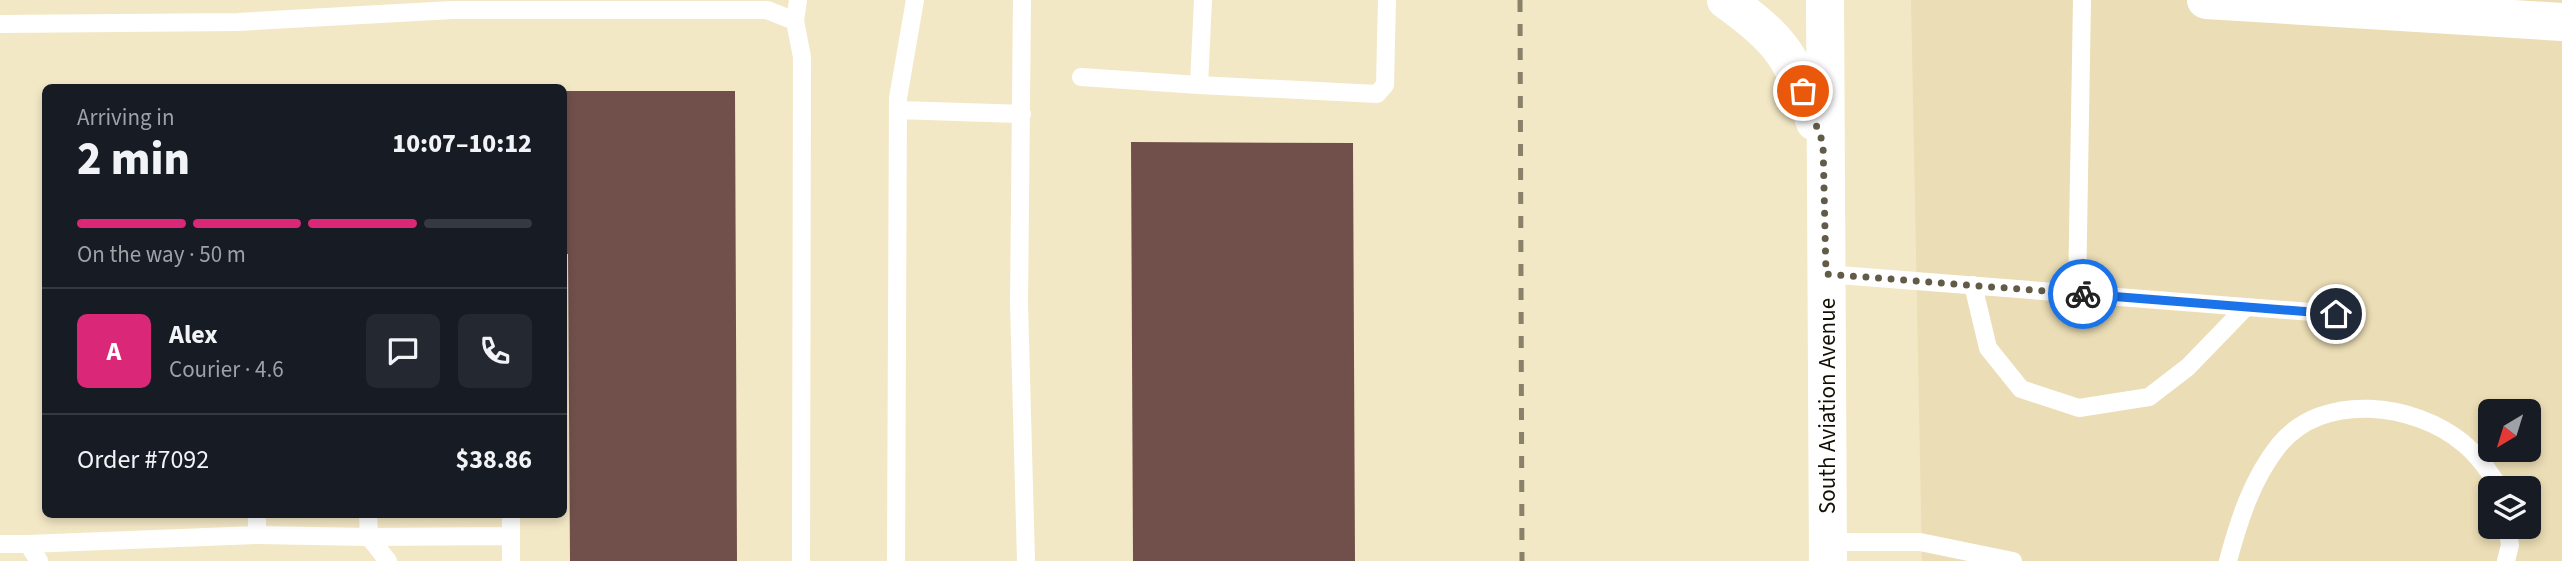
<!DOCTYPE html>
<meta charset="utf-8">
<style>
body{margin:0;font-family:"Source Sans 3",sans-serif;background:#242831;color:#f1f3f6;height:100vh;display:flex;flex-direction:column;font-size:26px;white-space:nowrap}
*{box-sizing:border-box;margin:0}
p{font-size:23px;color:#9ea1a6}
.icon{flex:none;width:38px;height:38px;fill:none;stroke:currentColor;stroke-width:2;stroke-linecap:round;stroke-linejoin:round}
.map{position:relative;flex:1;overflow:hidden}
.side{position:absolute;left:42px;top:84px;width:525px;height:434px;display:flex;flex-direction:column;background:#171b24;border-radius:10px;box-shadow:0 4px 10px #0003}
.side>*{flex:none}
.needle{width:46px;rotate:218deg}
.fabs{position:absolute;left:2478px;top:399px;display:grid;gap:14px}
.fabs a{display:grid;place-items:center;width:63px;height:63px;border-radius:10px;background:#171b24;box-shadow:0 4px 10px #0003;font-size:35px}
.pin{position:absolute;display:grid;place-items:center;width:60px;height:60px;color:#fff;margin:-30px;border:4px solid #fff;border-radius:50%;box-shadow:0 2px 7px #0007}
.courier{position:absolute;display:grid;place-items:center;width:70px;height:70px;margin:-35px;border:5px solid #1a73e8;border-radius:50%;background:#fff;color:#222;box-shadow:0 2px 9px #0007}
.overview em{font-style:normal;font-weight:800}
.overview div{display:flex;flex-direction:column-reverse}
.overview{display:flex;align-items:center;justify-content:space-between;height:119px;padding:0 35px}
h1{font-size:46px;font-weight:800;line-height:52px}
.bar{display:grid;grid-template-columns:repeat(4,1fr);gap:10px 7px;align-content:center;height:84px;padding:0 35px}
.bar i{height:9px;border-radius:5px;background:#363941}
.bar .active{background:#db2777}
.bar p{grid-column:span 4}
.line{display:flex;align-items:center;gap:18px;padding:0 35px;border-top:2px solid #363941}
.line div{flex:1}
.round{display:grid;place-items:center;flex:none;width:74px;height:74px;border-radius:10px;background:#242831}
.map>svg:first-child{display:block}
.built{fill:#ebddb5;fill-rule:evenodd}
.building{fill:#71504b}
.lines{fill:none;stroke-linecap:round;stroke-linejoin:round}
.service{stroke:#fff;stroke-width:18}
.tertiary{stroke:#fff;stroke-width:38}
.rail{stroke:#89816a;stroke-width:5;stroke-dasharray:12 12;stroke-linecap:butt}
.done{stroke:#615b48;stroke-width:7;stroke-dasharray:0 12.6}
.route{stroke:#1a73e8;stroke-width:9}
.labels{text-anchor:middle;stroke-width:7;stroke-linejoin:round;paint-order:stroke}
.street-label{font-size:23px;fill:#130f04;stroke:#fff}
</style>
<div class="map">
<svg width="2562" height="561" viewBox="0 0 2562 561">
<rect width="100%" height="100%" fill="#f3e8c6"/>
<path class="built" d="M 1911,0 L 2562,0 L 2562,561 L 1922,561 ZM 2490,411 L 2529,411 L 2529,450 L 2490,450 ZM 2490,488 L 2529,488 L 2529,527 L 2490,527 Z"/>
<path class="building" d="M 564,91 L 735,91 L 737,561 L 570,561 L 568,254 L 564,254 Z
M 1131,142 L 1353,143 L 1355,561 L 1133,561 Z"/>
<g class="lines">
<path class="service" d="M 1022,0 L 1019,303 L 1026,561
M 1203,0 L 1199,85 L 1377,94 L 1385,85 L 1387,0
M 795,21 L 798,0
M 0,24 L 238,22 L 452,10 L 767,10 L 795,21 L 802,57 L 801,561
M 1081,77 L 1199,85
M 898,110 L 1022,114
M 1826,274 L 2336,314
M 1973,285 L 1988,348 L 2021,389 L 2079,408 L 2149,397 L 2188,367 L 2246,307
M 2077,294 L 2082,0
M 257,514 L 257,535
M 368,514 L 369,537 L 511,536
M 1827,542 L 1920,542 L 2013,561
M 0,544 L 28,544 L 39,561
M 28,544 L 257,535 L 369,537 L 388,561
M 511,561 L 511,514
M 896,561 L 898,98 L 915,0
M 2228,561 C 2239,520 2252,479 2279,445 C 2323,391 2415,403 2463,443 C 2477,454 2491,474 2500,488
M 2506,561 L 2510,545 L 2507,527"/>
<path class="tertiary" d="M 1726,0 C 1785,43 1790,55 1815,122
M 1825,0 L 1828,561
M 2206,0 L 2562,22"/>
<path class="rail" d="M 1520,0 L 1522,561"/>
</g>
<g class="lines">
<path class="done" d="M 1803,91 L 1823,143 L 1826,274 L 2083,294"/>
<path class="route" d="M 2083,294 L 2336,314"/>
</g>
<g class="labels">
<g class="street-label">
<text transform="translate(1827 406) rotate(-90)" y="8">South Aviation Avenue</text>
</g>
</g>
</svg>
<div class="fabs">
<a><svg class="needle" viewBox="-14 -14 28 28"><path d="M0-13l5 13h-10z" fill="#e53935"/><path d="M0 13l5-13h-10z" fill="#9ea1a6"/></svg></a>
<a><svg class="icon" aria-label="layers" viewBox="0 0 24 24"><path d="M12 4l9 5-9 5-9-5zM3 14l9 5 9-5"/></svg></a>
</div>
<div class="pin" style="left:1803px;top:91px;background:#ea580c"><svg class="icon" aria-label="bag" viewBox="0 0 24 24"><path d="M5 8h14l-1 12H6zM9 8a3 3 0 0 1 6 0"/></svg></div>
<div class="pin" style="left:2336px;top:314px;background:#1f2937"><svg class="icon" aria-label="home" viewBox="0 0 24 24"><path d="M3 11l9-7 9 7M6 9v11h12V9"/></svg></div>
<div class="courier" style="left:2083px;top:294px"><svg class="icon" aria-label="bike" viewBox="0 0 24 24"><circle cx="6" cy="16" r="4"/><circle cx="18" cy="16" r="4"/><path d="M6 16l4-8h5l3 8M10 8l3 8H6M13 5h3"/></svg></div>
<section class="side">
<div class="overview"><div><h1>2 min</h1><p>Arriving in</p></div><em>10:07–10:12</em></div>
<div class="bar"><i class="active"></i><i class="active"></i><i class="active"></i><i></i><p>On the way · 50 m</p></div>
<div class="line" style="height:126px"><b class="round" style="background:#db2777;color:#fff">A</b><div><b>Alex</b><p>Courier · 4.6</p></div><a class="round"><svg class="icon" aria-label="chat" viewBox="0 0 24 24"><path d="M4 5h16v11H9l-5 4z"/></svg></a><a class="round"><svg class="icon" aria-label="phone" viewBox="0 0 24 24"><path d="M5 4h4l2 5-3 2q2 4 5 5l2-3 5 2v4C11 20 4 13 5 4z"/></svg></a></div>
<div class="line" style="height:91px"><div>Order #7092</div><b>$38.86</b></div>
</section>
</div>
